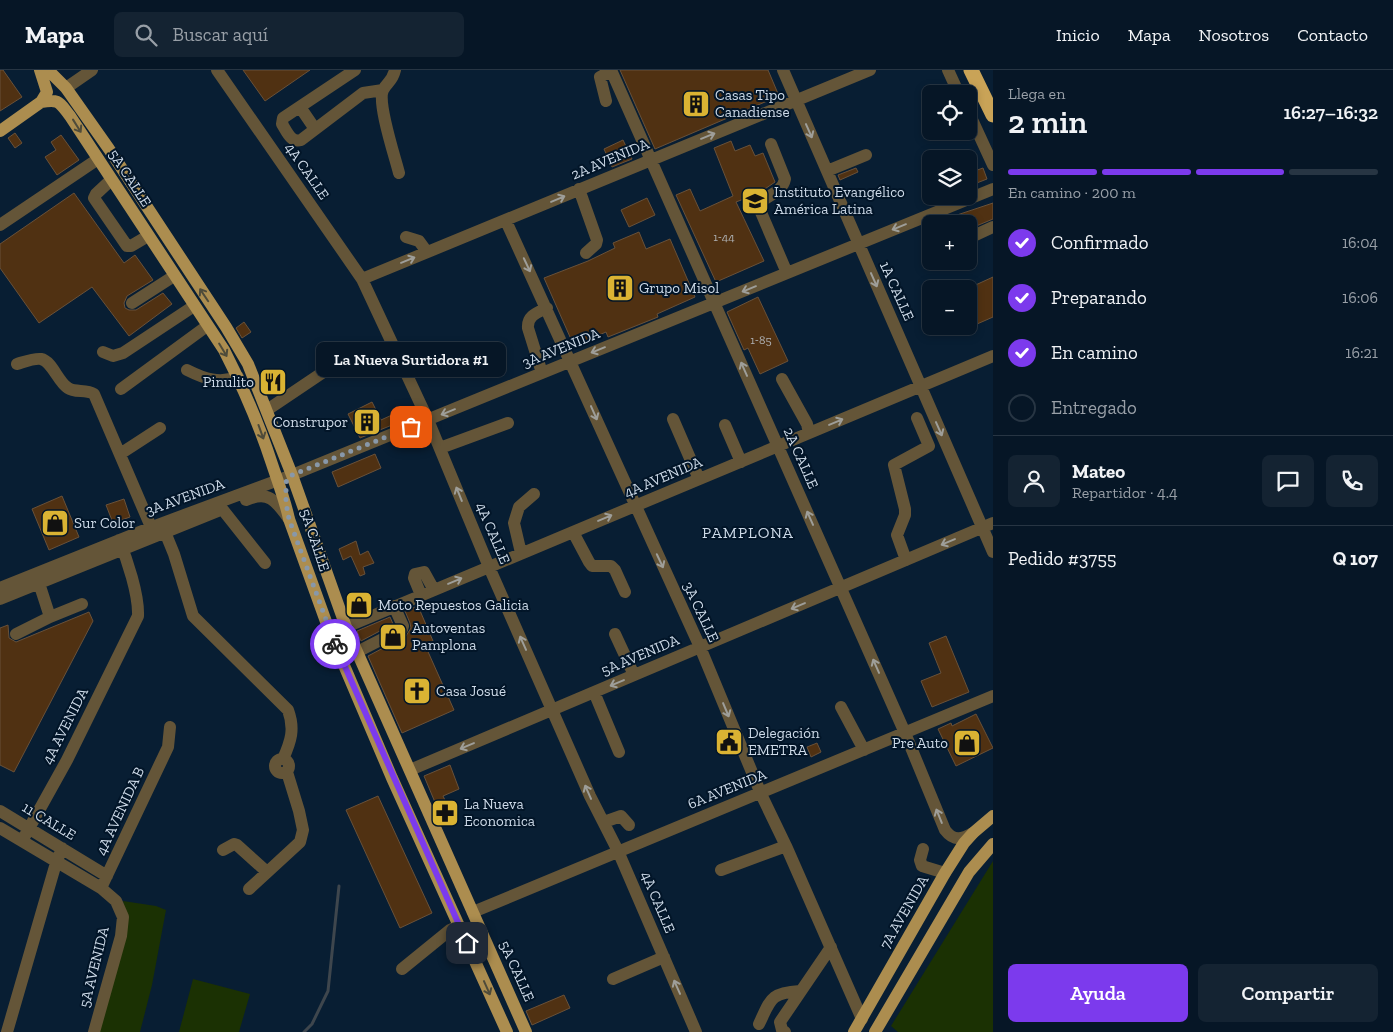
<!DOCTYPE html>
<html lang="es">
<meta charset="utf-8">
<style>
body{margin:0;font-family:"Zilla Slab",serif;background:#142332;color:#f1f3f6;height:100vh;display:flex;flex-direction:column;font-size:19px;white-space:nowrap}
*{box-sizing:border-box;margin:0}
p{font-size:16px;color:#989fa7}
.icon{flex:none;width:28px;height:28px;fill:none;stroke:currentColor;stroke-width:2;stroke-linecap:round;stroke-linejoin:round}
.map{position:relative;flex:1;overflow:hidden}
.drawer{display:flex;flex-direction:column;background:#061626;width:400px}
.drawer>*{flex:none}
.fabs{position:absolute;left:922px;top:15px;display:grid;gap:10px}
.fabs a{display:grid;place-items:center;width:55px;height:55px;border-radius:8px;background:#061626;box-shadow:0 2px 8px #0003,0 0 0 1px #273543;font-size:25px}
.pin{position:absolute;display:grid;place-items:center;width:42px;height:42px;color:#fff;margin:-21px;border-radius:10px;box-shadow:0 2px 8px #0006}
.courier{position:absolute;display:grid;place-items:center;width:50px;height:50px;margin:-25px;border:4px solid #7c3aed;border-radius:50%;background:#fff;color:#222;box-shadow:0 1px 6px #0007}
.bubble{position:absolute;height:35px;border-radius:8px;background:#061626;box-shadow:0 2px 8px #0003,0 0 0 1px #273543;font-size:16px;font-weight:600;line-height:35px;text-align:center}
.headline em{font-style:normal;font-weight:600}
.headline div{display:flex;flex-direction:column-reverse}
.headline{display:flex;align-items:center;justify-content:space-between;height:85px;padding:0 15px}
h1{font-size:32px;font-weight:600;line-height:38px}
.bar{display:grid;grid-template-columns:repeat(4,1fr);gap:8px 5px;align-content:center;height:60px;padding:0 15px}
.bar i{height:6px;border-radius:4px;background:#273543}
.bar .on{background:#7c3aed}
.bar p{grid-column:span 4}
.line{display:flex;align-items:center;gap:12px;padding:0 15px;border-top:1px solid #273543}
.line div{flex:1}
.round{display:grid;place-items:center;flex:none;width:52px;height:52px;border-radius:8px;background:#142332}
ol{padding:0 15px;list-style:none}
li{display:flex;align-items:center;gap:15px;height:55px}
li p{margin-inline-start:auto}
li .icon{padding:5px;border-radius:50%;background:#7c3aed;color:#fff;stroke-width:4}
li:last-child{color:#989fa7}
li i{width:28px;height:28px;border:2px solid #273543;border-radius:50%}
.button{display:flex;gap:10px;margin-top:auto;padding:10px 15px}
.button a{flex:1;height:58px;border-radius:8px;background:#7c3aed;color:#fff;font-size:20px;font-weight:600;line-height:58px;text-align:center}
.button a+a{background:#142332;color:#f1f3f6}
header{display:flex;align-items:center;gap:30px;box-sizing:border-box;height:70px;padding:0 25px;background:#061626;border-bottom:1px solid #273543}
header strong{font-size:24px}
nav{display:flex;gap:28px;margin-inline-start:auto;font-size:18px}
.search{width:350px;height:45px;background:#142332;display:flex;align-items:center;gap:12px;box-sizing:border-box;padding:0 18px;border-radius:8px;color:#989fa7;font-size:19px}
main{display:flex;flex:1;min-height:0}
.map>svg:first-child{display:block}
.green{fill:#1b3103}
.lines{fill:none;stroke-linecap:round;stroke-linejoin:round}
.stream{stroke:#3e464d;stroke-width:3}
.building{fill:#503112;stroke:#695139}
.minor{stroke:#645538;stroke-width:12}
.major{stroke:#ac8d4f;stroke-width:12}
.highway{stroke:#c9a357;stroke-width:15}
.oneway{stroke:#4e4b3a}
.oneway2{stroke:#9e9e99}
.done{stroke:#8898a9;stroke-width:5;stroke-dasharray:0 9}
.route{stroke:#7c3aed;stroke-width:6}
.labels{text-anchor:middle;stroke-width:4;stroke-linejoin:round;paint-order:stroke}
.number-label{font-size:12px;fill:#aeb0b2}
.poi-label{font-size:15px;fill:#cddae8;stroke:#021528;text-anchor:start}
.street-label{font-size:15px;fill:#cddae8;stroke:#021528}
.neighbourhood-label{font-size:16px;letter-spacing:1px;fill:#cddae8;stroke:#021528}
</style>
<header>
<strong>Mapa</strong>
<div class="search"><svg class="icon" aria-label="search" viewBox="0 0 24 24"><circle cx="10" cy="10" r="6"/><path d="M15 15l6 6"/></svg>Buscar aquí</div>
<nav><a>Inicio</a><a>Mapa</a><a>Nosotros</a><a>Contacto</a></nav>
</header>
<main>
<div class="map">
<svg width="993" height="962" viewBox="0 0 993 962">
<rect width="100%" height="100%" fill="#081e33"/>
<path class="green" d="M 993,791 L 993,962 L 898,962 L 891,956 Z
M 123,831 L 156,836 L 166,840 L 152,915 L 140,962 L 98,962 L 128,853 Z
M 193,909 L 250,924 L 239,962 L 179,962 Z"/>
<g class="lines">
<path class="stream" d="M 304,962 L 312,954 L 328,921 L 339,816"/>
</g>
<path class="building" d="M 0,0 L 3,0 L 22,27 L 0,41 Z
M 243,0 L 310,0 L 265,31 Z
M 620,0 L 768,0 L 779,26 L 655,79 Z
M 15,63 L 22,73 L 15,78 L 8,68 Z
M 61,65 L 79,90 L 57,105 L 45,87 L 56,80 L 51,72 Z
M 623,70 L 632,89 L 612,97 L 604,79 Z
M 731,71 L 735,81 L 750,75 L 755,86 L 763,83 L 775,112 L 759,123 L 736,132 L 764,191 L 716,212 L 676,125 L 690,119 L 700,141 L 733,126 L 714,78 Z
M 856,98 L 858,102 L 840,110 L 838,105 Z
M 983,98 L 987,109 L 969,116 L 969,103 Z
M 74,123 L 124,193 L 135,185 L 153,210 L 127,226 L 124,233 L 125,238 L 129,240 L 136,240 L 163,223 L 172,234 L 129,266 L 92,217 L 39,253 L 0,198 L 0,174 Z
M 647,128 L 655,145 L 629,157 L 621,140 Z
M 993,133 L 993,149 L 969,159 L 969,154 L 936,154 L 936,152 Z
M 639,162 L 646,179 L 670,169 L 695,227 L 657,244 L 658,247 L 608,267 L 606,262 L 574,276 L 544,208 L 588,191 L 615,178 L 613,173 Z
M 993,207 L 993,247 L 977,254 L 969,237 L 969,218 Z
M 758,227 L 788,291 L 760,304 L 748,278 L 744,280 L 727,242 Z
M 244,252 L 251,262 L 242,268 L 236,258 Z
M 274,302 L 282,316 L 272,322 L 263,308 Z
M 372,332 L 381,350 L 407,338 L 412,347 L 360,368 L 348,344 Z
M 375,384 L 381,398 L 338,417 L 332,402 Z
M 62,426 L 79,467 L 49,480 L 32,439 Z
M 124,429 L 130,447 L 113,453 L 106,435 Z
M 356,471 L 360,485 L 368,481 L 374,493 L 363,497 L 365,504 L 360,506 L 351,486 L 343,490 L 339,479 Z
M 363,525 L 369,539 L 354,545 L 348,531 Z
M 418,536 L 433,571 L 425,575 L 454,640 L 402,663 L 368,586 L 406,566 L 411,558 L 410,553 L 405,541 Z
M 89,542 L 93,551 L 14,702 L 0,695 L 0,558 L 8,555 L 9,568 L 16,572 Z
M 390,547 L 393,554 L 361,571 L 357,561 Z
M 946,566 L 969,622 L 932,637 L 921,611 L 941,603 L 929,573 Z
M 976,644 L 993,678 L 956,696 L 938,659 L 951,653 L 952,656 Z
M 817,673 L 821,682 L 811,687 L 807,677 Z
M 450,695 L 459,719 L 443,726 L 452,745 L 442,749 L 424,706 Z
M 378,726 L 432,843 L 400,858 L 346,740 Z
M 564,925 L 570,938 L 532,955 L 526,941 Z"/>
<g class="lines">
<path class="minor" d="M 217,0 L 362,209 L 428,350 L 489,497 L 590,726 L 618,781 L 696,962
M 355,0 L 283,48 L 282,54 C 287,62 291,73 301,70 L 363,23 L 383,20
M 395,0 C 392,12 388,11 383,20 C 377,33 395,87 399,103
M 611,0 L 905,663 L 945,760 C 954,772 962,769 973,763
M 783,0 L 993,482
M 948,0 L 959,24
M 66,18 L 92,0
M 606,31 L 600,7 L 611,1
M 300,37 L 315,59
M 969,43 L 993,95
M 771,74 L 785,109 C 783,120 772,124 763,130 L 760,140 L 787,203
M 827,101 L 866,85
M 111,110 L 96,124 L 94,128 L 96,131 L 127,176 L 131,176 L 148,166
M 579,119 L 597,170 L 596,174 L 586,183
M 506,151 L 700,577 L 761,724 L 786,776 L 862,949
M 0,155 L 98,89
M 406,167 L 419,171 L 427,182
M 969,168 L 993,157
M 362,209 L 870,0
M 132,233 L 174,206
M 103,282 L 113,286 L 123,283 L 194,236
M 17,294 C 24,292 34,288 41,289 C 52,291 58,312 68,318 C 75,323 86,319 94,324 L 154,464
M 187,300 C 205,309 219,314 238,307
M 542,303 L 528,258 C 527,246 536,243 547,238
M 782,309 L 807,354 L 809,363
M 121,319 L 207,256
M 267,340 L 322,303 L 336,291
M 673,349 L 699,409
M 725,355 L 741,392
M 440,378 L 508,353
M 120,384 L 160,358
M 246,430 C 269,420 276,431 289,449
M 223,440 L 265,493
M 165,462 L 174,484 L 193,546 L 288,640 C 295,659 291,671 283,689
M 573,462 L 589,492 L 592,496 L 611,496 L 615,500 L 625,522
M 521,483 L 514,453 L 519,437 L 534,424
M 906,490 L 897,465 L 905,445 L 905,439 L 894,395 L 929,376 L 917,348
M 39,513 L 50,547 L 82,534
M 0,518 L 152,457 L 292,405 L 993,119
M 421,525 L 414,508 L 415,504 L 424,502 L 434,520
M 0,529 L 218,441
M 346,557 L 993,286
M 16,564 L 50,547
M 615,564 L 634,605
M 357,582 L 402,559 L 403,556 L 394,536
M 594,622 L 619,682
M 841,637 L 864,680
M275 696a7 7 0 1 1 14 0a7 7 0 1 1-14 0Z
M 410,700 L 993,453
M 0,741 L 107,806
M 604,752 L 621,746 L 629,755
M 0,758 L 101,818 L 116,831 L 123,847 L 121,866 L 94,962
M 22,771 L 67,690 L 138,546 C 139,525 127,489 119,470
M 923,779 L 920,790 L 922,796 L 945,803
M 223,780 L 234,774 L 237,775 L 267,802
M 721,800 L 786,776
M 101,818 L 168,677 L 170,657
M 249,819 L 300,772 L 303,760 L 299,741 L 287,702
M 473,842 L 993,626
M 402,899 L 450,860 L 459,856
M 613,909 L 664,887
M 759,954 C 771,929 770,923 800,921
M 7,962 L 56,793 L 62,778
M 785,962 L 782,960 L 780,952 L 831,877"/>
<path class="major" d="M 48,0 L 66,18 L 109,79 L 226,257 L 248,294 L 292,405 L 346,557 L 526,962
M 41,32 C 60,29 59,32 70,46 L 224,280 C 243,317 259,354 272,394 C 278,412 285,430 289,449 L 329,560 L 392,708 L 507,962
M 0,61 L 41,32 L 47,22 L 40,0
M 854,962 L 945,803 L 964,773 L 973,763 L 993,746
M 875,962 L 969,802 L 993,774"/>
<path class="highway" d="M 971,0 L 993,45"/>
</g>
<defs><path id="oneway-shaft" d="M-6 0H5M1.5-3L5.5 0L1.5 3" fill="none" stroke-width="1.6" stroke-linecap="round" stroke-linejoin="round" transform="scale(1.25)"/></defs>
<g class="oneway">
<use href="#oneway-shaft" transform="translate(77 56) rotate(58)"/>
<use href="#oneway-shaft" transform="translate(204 225) rotate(-124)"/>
<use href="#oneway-shaft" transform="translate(223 280) rotate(59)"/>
<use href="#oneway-shaft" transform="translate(261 362) rotate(70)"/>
<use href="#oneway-shaft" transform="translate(487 918) rotate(66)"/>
</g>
<g class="oneway2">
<use href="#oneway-shaft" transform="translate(809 61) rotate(66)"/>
<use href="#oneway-shaft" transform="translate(708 66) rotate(-22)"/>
<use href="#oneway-shaft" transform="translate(558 129) rotate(-23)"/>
<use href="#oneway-shaft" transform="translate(899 157) rotate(158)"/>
<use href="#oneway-shaft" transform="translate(408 190) rotate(-22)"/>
<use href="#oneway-shaft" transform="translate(527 195) rotate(65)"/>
<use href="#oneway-shaft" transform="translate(874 210) rotate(66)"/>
<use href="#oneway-shaft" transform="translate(749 219) rotate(158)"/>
<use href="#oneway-shaft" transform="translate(598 280) rotate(158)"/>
<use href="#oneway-shaft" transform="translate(744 299) rotate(-114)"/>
<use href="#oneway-shaft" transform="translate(448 342) rotate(158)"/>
<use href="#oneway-shaft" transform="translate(594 343) rotate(66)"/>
<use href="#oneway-shaft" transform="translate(836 352) rotate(-23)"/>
<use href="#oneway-shaft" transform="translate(939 359) rotate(66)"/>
<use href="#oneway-shaft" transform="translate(459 424) rotate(-112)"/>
<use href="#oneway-shaft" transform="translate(605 448) rotate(-23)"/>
<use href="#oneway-shaft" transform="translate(810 448) rotate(-114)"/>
<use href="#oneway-shaft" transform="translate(948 472) rotate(157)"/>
<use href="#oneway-shaft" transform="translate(660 491) rotate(65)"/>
<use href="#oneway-shaft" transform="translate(455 511) rotate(-23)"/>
<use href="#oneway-shaft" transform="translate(798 536) rotate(157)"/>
<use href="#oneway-shaft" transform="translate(523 573) rotate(-114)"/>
<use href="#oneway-shaft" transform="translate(876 596) rotate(-114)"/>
<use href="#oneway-shaft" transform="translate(617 613) rotate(157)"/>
<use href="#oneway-shaft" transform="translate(726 640) rotate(67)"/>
<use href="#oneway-shaft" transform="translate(467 676) rotate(157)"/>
<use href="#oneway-shaft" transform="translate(588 722) rotate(-114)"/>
<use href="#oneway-shaft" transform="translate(939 746) rotate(-112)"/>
<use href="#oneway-shaft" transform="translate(677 917) rotate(-114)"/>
</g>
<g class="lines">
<path class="done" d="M 335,574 L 289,449 L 286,433 L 286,412 L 292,405 L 411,357"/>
<path class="route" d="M 335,574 L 467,873"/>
</g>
<defs>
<g id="building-square" transform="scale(1.4375)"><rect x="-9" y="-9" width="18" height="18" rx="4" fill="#dab333" stroke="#021528"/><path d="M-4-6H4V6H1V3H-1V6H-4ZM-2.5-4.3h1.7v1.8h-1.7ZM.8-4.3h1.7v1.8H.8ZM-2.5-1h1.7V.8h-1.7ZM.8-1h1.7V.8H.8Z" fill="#111"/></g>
<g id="school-square" transform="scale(1.4375)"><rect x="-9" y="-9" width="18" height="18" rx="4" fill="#dab333" stroke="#021528"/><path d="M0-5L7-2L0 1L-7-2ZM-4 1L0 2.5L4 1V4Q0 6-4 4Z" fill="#111"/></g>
<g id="restaurant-square" transform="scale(1.4375)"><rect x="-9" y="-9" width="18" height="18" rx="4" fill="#dab333" stroke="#021528"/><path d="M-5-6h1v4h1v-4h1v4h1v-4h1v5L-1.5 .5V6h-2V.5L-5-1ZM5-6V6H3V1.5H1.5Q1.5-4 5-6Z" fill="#111"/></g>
<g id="shop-square" transform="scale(1.4375)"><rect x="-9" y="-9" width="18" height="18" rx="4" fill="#dab333" stroke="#021528"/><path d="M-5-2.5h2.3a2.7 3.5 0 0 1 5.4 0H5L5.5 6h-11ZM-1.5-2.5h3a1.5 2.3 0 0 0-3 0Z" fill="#111"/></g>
<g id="church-square" transform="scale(1.4375)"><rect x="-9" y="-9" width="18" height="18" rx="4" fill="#dab333" stroke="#021528"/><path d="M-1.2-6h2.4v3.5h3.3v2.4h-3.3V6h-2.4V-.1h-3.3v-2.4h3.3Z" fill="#111"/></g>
<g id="civic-square" transform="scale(1.4375)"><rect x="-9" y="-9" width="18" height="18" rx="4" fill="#dab333" stroke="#021528"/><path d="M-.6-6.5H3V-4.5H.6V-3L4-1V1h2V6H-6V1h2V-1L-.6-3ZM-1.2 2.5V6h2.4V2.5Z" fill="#111"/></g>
<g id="pharmacy-square" transform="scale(1.4375)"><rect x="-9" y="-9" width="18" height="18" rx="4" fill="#dab333" stroke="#021528"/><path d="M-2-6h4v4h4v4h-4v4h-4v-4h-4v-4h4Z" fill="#111"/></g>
</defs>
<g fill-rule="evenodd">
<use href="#building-square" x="696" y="34"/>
<use href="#school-square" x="755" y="131"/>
<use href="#building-square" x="620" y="218"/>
<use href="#restaurant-square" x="273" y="312"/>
<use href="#building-square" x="367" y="352"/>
<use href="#shop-square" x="55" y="453"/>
<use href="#shop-square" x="359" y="535"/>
<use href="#shop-square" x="393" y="567"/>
<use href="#church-square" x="417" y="621"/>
<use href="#civic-square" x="729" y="672"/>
<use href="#shop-square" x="967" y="673"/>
<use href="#pharmacy-square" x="445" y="743"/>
</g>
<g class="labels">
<g class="number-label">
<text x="724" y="171">1-44</text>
<text x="761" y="274">1-85</text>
</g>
<g class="poi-label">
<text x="715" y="30">Casas Tipo<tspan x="715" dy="17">Canadiense</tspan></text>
<text x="774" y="127">Instituto Evangélico<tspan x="774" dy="17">América Latina</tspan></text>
<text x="639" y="223">Grupo Misol</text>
<text x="254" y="317" text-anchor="end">Pinulito</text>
<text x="348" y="357" text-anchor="end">Construpor</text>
<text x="74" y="458">Sur Color</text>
<text x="378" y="540">Moto Repuestos Galicia</text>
<text x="412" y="563">Autoventas<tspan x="412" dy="17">Pamplona</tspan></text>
<text x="436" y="626">Casa Josué</text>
<text x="748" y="668">Delegación<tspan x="748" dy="17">EMETRA</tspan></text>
<text x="948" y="678" text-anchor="end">Pre Auto</text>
<text x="464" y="739">La Nueva<tspan x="464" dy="17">Economica</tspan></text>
</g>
<g class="street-label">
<text transform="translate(610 89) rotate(-23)" y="5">2A AVENIDA</text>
<text transform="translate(307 101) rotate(55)" y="5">4A CALLE</text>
<text transform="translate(130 108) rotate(57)" y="5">5A CALLE</text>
<text transform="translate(897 221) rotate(66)" y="5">1A CALLE</text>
<text transform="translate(561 278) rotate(-22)" y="5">3A AVENIDA</text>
<text transform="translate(801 388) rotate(66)" y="5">2A CALLE</text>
<text transform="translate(663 407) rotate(-23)" y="5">4A AVENIDA</text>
<text transform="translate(185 427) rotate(-20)" y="5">3A AVENIDA</text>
<text transform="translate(493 463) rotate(67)" y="5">4A CALLE</text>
<text transform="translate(315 470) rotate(72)" y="5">5A CALLE</text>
<text transform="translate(701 542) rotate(65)" y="5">3A CALLE</text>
<text transform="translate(640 585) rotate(-23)" y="5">5A AVENIDA</text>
<text transform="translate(65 656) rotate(-63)" y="5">4A AVENIDA</text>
<text transform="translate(727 719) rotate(-22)" y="5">6A AVENIDA</text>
<text transform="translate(120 741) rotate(-65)" y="5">4A AVENIDA B</text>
<text transform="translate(49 751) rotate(31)" y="5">11 CALLE</text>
<text transform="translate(658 832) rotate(67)" y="5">4A CALLE</text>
<text transform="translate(904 842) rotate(-60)" y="5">7A AVENIDA</text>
<text transform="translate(94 897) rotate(-76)" y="5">5A AVENIDA</text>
<text transform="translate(517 901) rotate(66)" y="5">5A CALLE</text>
</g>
<g class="neighbourhood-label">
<text x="748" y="468">PAMPLONA</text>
</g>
</g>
</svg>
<div class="fabs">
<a><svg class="icon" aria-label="locate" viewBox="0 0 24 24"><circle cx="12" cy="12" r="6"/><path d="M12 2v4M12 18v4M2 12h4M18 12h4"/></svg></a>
<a><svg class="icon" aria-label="layers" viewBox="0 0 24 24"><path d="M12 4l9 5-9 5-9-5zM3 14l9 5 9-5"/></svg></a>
<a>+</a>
<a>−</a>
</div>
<div class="pin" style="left:411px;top:357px;background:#ea580c"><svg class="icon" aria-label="bag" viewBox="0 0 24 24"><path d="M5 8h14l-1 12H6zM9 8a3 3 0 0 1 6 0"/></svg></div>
<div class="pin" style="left:467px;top:873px;background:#1f2937"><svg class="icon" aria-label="home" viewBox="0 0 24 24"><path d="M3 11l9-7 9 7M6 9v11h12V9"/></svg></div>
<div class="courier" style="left:335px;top:574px"><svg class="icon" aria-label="bike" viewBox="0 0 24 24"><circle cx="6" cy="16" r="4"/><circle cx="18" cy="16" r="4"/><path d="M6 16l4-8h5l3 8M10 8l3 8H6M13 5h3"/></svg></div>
<div class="bubble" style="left:316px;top:272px;width:190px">La Nueva Surtidora #1</div>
</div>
<section class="drawer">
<div class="headline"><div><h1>2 min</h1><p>Llega en</p></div><em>16:27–16:32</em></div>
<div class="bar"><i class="on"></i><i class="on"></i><i class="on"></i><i></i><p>En camino · 200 m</p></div>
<ol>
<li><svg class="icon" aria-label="check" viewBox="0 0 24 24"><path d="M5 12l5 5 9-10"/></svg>Confirmado<p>16:04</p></li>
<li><svg class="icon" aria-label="check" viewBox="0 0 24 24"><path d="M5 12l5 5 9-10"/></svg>Preparando<p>16:06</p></li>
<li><svg class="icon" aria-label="check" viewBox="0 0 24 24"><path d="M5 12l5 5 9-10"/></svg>En camino<p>16:21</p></li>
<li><i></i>Entregado</li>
</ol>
<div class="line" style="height:90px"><a class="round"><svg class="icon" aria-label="person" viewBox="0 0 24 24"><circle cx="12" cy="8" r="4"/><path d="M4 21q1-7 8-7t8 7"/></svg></a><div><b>Mateo</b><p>Repartidor · 4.4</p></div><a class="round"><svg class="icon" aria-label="chat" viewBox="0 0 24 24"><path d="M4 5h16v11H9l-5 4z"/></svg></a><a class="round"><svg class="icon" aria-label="phone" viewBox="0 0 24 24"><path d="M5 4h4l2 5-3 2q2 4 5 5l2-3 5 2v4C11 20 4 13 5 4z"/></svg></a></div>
<div class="line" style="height:65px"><div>Pedido #3755</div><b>Q 107</b></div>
<div class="button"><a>Ayuda</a><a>Compartir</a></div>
</section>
</main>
